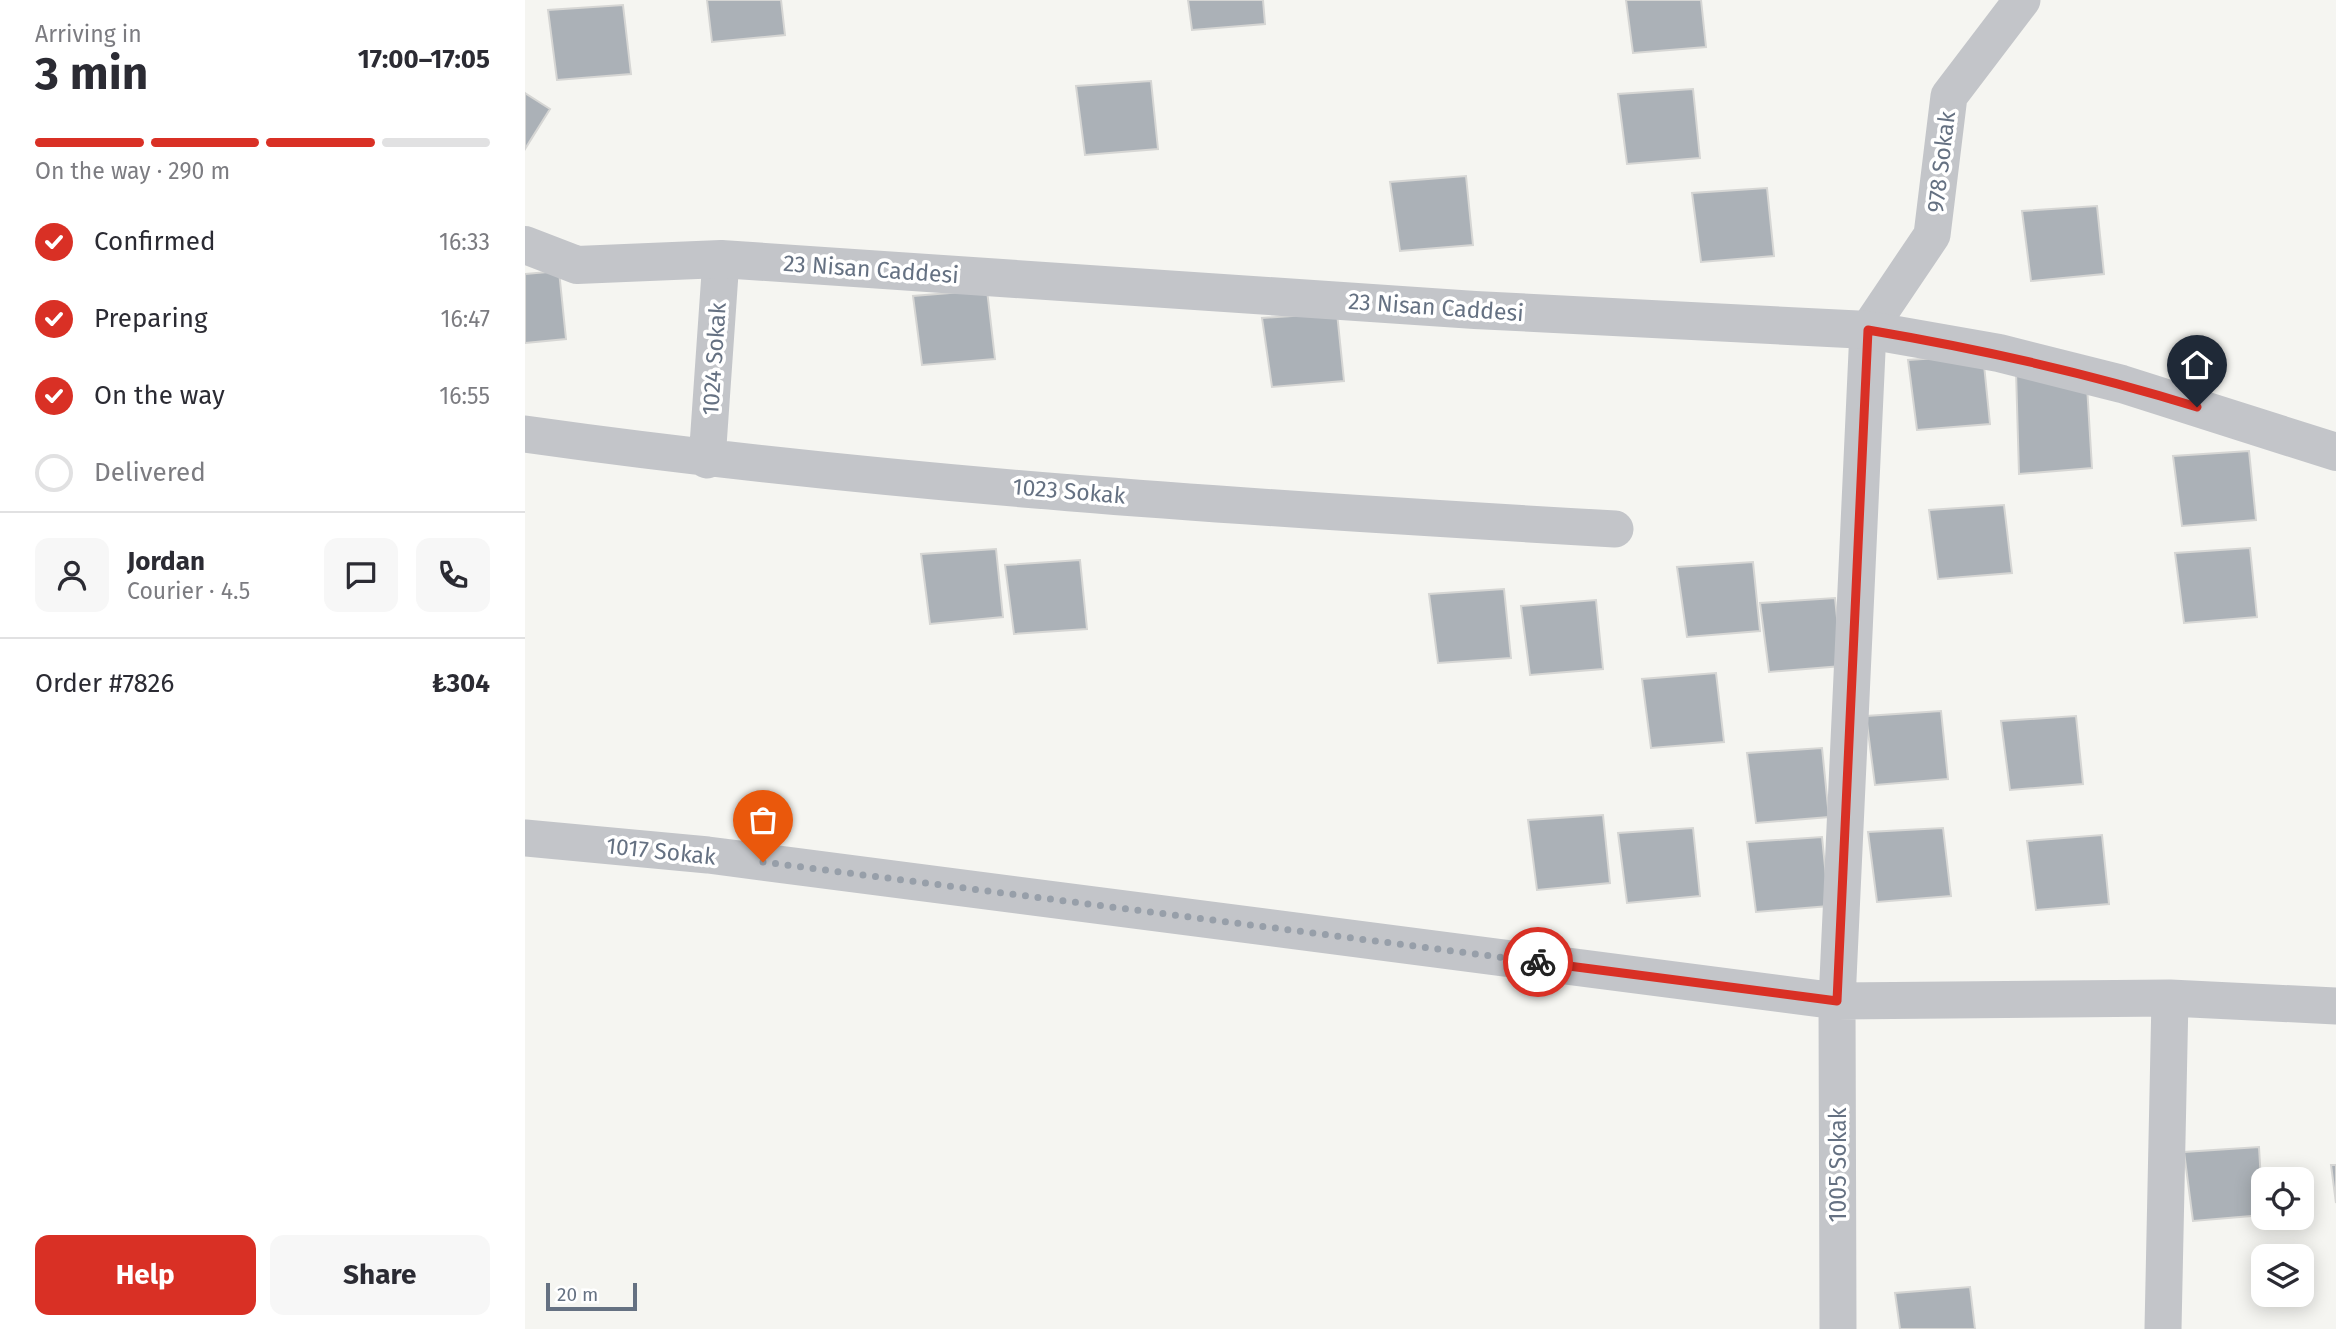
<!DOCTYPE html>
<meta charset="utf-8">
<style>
body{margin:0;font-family:"Fira Sans",sans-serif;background:#f7f7f7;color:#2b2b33;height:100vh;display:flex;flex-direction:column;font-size:26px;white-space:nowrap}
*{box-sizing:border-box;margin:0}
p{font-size:23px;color:#7c7c81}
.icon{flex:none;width:38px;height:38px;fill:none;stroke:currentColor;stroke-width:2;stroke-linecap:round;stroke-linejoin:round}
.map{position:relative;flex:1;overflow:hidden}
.side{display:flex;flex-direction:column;background:#fff;width:525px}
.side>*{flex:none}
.controls{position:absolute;left:1726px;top:1167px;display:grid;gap:14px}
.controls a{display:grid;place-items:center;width:63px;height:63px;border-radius:14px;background:#fff;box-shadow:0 4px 18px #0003;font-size:35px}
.scale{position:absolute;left:21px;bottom:18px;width:91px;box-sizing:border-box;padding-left:7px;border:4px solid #657182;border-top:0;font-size:19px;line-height:24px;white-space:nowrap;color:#657182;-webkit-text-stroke:5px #fff;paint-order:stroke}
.pin{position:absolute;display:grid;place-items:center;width:60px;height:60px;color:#fff;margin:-72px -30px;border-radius:50% 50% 50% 0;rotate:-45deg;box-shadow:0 0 7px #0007}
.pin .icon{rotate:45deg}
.courier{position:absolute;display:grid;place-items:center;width:70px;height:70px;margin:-35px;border:5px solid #d93025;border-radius:50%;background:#fff;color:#222;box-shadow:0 2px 9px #0007}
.summary em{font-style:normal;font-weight:700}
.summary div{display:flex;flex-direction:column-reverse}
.summary{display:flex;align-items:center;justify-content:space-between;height:119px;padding:0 35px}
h1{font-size:46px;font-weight:700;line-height:52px}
.bar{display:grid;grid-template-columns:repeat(4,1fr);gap:10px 7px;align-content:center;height:84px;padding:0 35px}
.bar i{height:9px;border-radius:5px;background:#e1e1e2}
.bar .on{background:#d93025}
.bar p{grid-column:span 4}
.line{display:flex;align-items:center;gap:18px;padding:0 35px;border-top:2px solid #e1e1e2}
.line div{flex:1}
.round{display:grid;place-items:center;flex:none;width:74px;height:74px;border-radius:14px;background:#f7f7f7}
ol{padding:0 35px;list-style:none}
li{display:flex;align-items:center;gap:21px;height:77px}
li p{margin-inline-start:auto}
li .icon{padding:7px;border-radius:50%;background:#d93025;color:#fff;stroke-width:4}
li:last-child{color:#7c7c81}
li i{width:38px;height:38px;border:4px solid #e1e1e2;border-radius:50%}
.cta{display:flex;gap:14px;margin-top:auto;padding:14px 35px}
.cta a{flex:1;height:80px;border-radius:14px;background:#d93025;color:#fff;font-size:28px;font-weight:700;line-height:80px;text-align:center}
.cta a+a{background:#f7f7f7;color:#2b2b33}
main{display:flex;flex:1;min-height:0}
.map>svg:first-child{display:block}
.building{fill:#abb1b7;stroke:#d6d6d4;stroke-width:2}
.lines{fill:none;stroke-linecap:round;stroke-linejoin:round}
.minor{stroke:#c3c5c9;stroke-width:37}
.tertiary{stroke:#c3c5c9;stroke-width:38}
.done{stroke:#979fa9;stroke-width:7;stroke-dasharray:0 12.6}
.route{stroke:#d93025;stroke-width:9}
.labels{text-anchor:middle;stroke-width:7;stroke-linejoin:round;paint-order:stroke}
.street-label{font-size:23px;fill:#657182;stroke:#fff}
</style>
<main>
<section class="side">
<div class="summary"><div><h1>3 min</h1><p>Arriving in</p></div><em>17:00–17:05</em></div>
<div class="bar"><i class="on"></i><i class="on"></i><i class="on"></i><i></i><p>On the way · 290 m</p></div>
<ol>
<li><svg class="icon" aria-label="check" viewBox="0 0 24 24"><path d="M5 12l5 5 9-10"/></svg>Confirmed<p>16:33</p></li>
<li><svg class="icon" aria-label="check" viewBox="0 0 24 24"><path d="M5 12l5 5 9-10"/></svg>Preparing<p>16:47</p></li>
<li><svg class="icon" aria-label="check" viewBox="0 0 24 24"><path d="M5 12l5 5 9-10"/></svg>On the way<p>16:55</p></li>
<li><i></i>Delivered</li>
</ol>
<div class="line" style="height:126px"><a class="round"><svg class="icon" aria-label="person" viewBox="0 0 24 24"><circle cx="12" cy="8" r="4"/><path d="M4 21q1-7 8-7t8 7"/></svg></a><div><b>Jordan</b><p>Courier · 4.5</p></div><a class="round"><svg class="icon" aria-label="chat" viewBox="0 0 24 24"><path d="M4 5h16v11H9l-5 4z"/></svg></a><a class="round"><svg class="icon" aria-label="phone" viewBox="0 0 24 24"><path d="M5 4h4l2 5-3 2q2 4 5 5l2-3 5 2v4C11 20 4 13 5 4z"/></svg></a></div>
<div class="line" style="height:91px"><div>Order #7826</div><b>₺304</b></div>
<div class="cta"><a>Help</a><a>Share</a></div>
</section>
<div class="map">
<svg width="1811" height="1329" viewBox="0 0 1811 1329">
<rect width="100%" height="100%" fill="#f5f5f1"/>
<path class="building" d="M 182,0 L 256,0 L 260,35 L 187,42 Z
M 663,0 L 738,0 L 740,24 L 667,30 Z
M 1101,0 L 1176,0 L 1181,47 L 1108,53 Z
M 98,5 L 106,74 L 32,80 L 23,10 Z
M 626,81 L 633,149 L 560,155 L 551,86 Z
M 1168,89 L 1175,158 L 1102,164 L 1093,94 Z
M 0,93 L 25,109 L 0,149 Z
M 941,176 L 948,245 L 875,251 L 865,182 Z
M 1242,188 L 1249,256 L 1176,262 L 1167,193 Z
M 1572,206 L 1579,274 L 1506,281 L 1497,211 Z
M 34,271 L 41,339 L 0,343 L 0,274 Z
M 462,290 L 470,359 L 397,365 L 388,296 Z
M 812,313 L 819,381 L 747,387 L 737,318 Z
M 1458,355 L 1465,424 L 1392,430 L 1383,360 Z
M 1491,371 L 1562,386 L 1567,468 L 1494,474 Z
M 1724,451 L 1731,520 L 1657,526 L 1648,456 Z
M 1479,505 L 1487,573 L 1413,579 L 1404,510 Z
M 1725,548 L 1732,617 L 1659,623 L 1650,553 Z
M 471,549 L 478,617 L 405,624 L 396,554 Z
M 555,560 L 562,629 L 489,634 L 480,565 Z
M 1228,562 L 1235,631 L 1162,637 L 1152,567 Z
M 979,589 L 986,658 L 913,663 L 904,594 Z
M 1310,598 L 1317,666 L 1244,672 L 1235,603 Z
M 1071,600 L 1078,669 L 1005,675 L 996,606 Z
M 1191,673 L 1199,742 L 1126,748 L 1117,679 Z
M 1416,711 L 1423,779 L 1350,785 L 1341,716 Z
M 1551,716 L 1558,784 L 1485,790 L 1476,721 Z
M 1297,748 L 1304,817 L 1231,823 L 1222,753 Z
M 1078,815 L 1085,883 L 1012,890 L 1003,820 Z
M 1168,828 L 1175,896 L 1102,903 L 1093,833 Z
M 1418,828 L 1426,896 L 1352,902 L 1343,832 Z
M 1577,835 L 1584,904 L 1511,910 L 1502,841 Z
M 1297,837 L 1304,906 L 1231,912 L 1222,842 Z
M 1734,1147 L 1738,1215 L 1668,1221 L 1659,1152 Z
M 1806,1165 L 1811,1165 L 1811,1203 Z
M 1445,1287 L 1450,1329 L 1375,1329 L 1370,1293 Z"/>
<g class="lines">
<path class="minor" d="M 0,434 C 361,485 726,508 1090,529
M 182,460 L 196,259
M 0,838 L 183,855 L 1312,1001 L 1645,998 L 1811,1006
M 1313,1329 L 1312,1001 L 1343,330 L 1407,235 L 1424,96 L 1497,0
M 1638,1329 L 1645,998"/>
<path class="tertiary" d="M 0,245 L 52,265 L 196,259 L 950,310 L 1343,330 L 1474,353 L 1597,384 L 1811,452"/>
</g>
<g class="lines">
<path class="done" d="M 238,862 L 1013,962"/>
<path class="route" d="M 1013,962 L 1312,1001 L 1343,330 C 1455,349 1564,373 1672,407"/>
</g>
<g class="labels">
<g class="street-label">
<text transform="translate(1416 162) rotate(-83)" y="8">978 Sokak</text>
<text transform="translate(346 269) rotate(4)" y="8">23 Nisan Caddesi</text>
<text transform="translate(911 307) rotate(4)" y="8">23 Nisan Caddesi</text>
<text transform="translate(189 359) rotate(-86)" y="8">1024 Sokak</text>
<text transform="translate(544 491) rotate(5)" y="8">1023 Sokak</text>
<text transform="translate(136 851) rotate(6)" y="8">1017 Sokak</text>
<text transform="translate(1313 1165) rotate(-90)" y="8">1005 Sokak</text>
</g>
</g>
</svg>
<div class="controls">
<a><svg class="icon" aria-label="locate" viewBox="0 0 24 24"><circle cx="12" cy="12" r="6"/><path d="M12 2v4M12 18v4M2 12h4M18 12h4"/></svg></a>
<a><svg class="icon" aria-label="layers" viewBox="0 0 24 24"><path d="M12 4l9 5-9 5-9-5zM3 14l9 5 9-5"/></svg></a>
</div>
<div class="scale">20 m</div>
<div class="pin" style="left:238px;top:862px;background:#ea580c"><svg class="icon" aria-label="bag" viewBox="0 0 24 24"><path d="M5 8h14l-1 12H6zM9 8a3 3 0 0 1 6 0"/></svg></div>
<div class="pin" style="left:1672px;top:407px;background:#1f2937"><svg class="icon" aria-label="home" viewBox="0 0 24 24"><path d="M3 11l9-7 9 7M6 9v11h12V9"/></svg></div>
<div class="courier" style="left:1013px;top:962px"><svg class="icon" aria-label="bike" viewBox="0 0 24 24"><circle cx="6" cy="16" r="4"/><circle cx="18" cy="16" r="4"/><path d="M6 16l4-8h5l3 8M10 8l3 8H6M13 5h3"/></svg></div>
</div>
</main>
